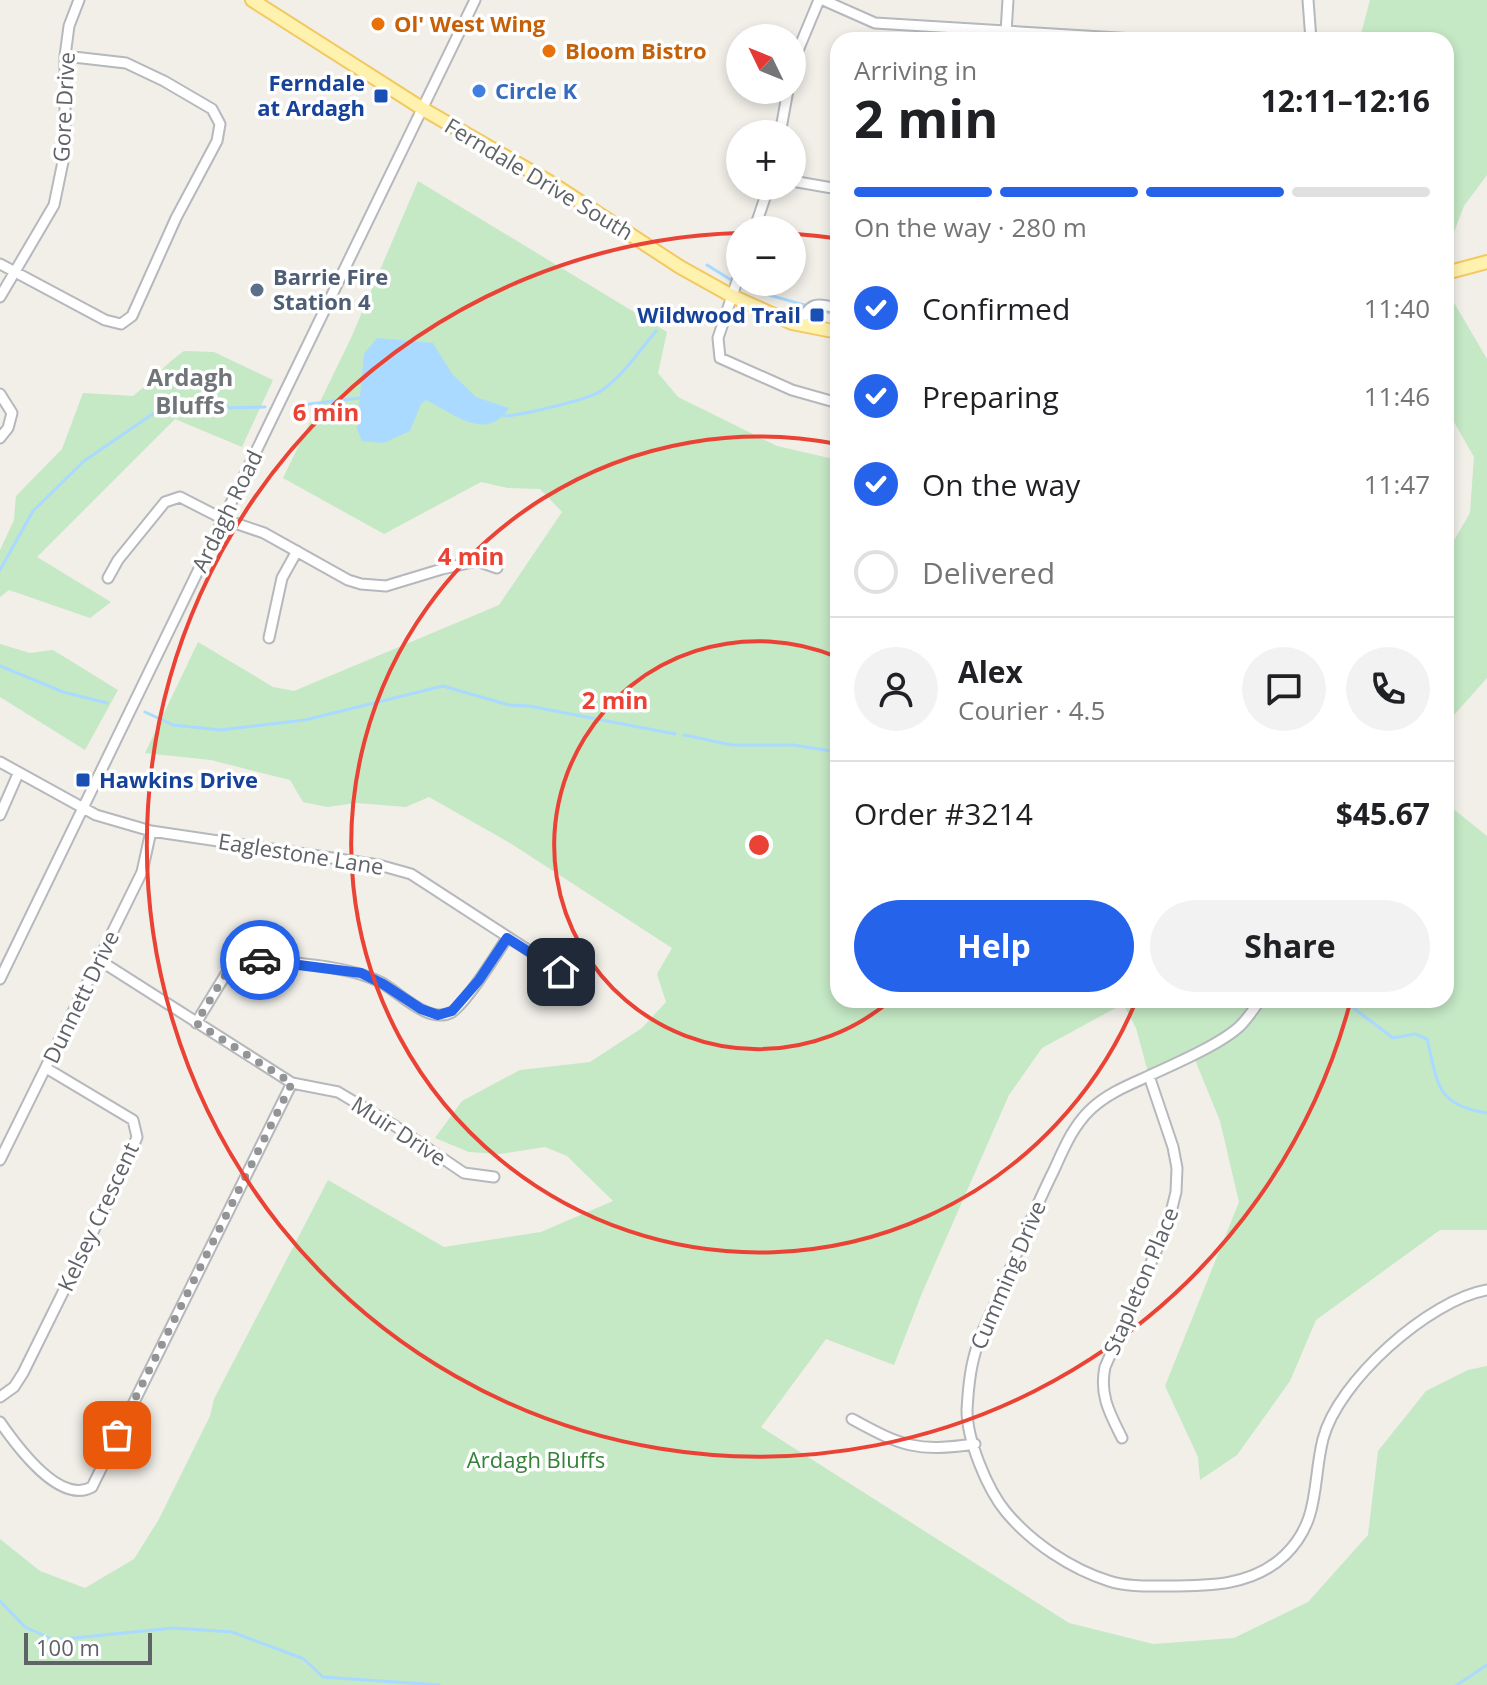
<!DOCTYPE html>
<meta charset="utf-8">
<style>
body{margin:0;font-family:"Open Sans",sans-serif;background:#f2f2f2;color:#202124;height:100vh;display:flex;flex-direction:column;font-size:30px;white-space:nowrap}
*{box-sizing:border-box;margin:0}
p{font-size:26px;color:#757577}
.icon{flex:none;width:44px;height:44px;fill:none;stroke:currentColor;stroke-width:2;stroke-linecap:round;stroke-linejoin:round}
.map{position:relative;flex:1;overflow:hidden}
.panel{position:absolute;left:830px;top:32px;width:624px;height:976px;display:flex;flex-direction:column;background:#fff;border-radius:24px;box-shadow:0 4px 12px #0003}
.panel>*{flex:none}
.needle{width:52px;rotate:313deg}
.fabs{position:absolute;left:726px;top:24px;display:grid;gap:16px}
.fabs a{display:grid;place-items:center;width:80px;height:80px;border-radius:50%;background:#fff;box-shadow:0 4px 12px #0003;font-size:40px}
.scale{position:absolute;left:24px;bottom:20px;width:128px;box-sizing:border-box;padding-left:8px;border:4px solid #5f6368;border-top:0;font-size:22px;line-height:28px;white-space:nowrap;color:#5f6368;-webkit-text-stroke:6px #fff;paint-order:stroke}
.pin{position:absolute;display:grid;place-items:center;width:68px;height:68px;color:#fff;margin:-34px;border-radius:16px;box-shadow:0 4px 12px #0006}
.courier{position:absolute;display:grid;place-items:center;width:80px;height:80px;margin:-40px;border:6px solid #2563eb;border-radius:50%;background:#fff;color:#222;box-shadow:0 2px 10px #0007}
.overview em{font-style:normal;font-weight:700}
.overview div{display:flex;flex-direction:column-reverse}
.overview{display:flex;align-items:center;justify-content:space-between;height:136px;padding:0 24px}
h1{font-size:52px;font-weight:700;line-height:60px}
.bar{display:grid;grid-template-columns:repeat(4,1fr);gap:12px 8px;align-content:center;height:96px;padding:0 24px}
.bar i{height:10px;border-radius:6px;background:#e0e0e0}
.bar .selected{background:#2563eb}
.bar p{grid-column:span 4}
.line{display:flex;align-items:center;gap:20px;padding:0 24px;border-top:2px solid #e0e0e0}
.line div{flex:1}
.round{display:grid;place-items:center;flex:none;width:84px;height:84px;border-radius:42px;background:#f2f2f2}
ol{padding:0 24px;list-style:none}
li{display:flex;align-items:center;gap:24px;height:88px}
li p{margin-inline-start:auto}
li .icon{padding:8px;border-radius:50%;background:#2563eb;color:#fff;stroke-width:4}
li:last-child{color:#757577}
li i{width:44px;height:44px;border:4px solid #e0e0e0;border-radius:50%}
.cta{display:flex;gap:16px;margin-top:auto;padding:16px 24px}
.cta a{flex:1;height:92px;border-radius:48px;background:#2563eb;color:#fff;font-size:32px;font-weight:700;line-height:92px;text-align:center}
.cta a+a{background:#f2f2f2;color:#202124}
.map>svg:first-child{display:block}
.green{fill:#c5e8c5}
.water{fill:#aadaff}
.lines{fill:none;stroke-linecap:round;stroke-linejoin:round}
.stream{stroke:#aadaff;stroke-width:3}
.minor-casing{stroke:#b5b8bc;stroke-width:13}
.major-casing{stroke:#f2c960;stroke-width:16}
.minor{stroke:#fff;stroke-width:9}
.major{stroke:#fff2af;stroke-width:12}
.done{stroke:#929495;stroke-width:8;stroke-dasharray:0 14.4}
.route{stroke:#2563eb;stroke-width:10}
.ring{fill:none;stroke:#ea4335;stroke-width:4}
.food-dot{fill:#e8710a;stroke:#fff;stroke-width:3}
.shop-dot{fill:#3f7fe0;stroke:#fff;stroke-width:3}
.transit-dot{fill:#1a4fb4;stroke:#fff;stroke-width:3}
.service-dot{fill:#5c6f8a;stroke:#fff;stroke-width:3}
.labels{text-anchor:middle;stroke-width:7;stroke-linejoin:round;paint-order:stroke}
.food-label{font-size:22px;font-weight:bold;fill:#c56008;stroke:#fff;text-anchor:start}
.transit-label{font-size:22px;font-weight:bold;fill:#164399;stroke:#fff;text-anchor:end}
.shop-label{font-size:22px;font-weight:bold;fill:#366cbe;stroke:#fff;text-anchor:start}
.street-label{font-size:22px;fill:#5f6368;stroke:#fff}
.service-label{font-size:22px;font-weight:bold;fill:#4e5e75;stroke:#fff;text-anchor:start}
.park-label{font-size:22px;fill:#348238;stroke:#fff}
.neighbourhood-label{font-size:24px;font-weight:bold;fill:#70757a;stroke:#fff}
.centre{fill:#ea4335;stroke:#fff;stroke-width:4}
.ring-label{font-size:24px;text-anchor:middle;font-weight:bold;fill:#ea4335;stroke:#fff;stroke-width:7;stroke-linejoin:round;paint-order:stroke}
</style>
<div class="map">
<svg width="1487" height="1685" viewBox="0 0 1487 1685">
<rect width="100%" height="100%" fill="#f1efe8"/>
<path class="green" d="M 1370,0 L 1487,0 L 1487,175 L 1464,206 L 1446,253 L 1446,40 L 1362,40 L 1361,34 Z
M 418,181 L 667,332 L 658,373 L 678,397 L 777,446 L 838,460 L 838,1000 L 1446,1000 L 1446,803 L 1487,836 L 1487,1230 L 1440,1230 L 1316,1320 L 1290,1381 L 1237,1455 L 1200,1480 L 1198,1457 L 1165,1386 L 1239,1202 L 1220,1121 L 1193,1055 L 1149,1076 L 1136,1028 L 1123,1004 L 1042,1048 L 1009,1095 L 922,1293 L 894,1365 L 826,1339 L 761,1427 L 1069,1623 L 1153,1644 L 1234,1638 L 1308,1602 L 1368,1535 L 1378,1451 L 1426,1391 L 1468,1370 L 1487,1366 L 1487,1685 L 0,1685 L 0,1539 L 40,1571 L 85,1588 L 134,1559 L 159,1519 L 210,1416 L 214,1399 L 328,1180 L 444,1247 L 541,1232 L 613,1201 L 567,1156 L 545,1147 L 500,1154 L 469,1152 L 435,1138 L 462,1101 L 520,1070 L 590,1062 L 642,1028 L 666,1002 L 657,974 L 672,948 L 510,843 L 429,797 L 406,807 L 356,803 L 327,807 L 303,802 L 290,780 L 211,760 L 145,753 L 198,642 L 273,687 L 294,691 L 499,605 L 562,512 L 540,489 L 508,488 L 481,482 L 384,534 L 283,478 L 351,338 Z
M 1446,289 L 1487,359 L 1487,678 L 1446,724 L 1446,554 L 1470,513 L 1474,457 L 1446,408 Z
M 184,351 L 214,352 L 273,380 L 242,447 L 175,419 L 37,557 L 111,602 L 90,618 L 9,590 L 0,597 L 0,550 L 14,520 L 16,496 L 62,449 L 83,393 L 133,396 C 151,382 165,364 184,351 Z
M 0,644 L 30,653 L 53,650 L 118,690 L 85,750 L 0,697 Z"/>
<path class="water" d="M 377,338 L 433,343 L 452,374 L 476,397 L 509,408 C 486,443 453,413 426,400 L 421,404 L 410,431 L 383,443 L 362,441 L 357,429 L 364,354 Z"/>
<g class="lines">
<path class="stream" d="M 707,265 L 744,288 L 808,306
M 815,309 L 838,315
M 293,406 L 360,398
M 504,416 C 522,415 587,400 601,391 C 623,376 639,351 656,331
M 0,570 L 33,511 L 84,461 L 160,409 L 265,407
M 0,666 L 63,692 L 107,703
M 145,712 L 173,725 L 221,730 L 305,720 L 443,686 L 509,705 L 529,706 L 675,734
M 684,735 L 732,745 L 793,745 L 838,752
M 1343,1000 L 1393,1038 L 1415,1034 L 1427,1039 C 1438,1083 1435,1105 1487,1113
M 0,1601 L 25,1627 L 54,1640 L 173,1628 L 232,1632 L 304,1659 L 323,1677 L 439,1685
M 1457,1685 L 1487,1665"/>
<g class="minor-casing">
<path id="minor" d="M 823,0 L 875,23 L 1151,40
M 1308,0 L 1311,40
M 1006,32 L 1008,0
M 792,71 L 794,60 L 819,0
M 780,134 L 788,90
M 792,181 L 838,189
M 754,230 L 769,186
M 0,264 L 105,320 L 121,324 L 132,316 L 176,218 L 217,141 L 220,124 L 212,109 L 164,81 L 126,63 L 65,56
M 740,272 L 718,338 L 720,358 L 792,390 L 838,403
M 0,297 L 54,205 L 65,152 L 65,56 L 69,26 L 79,0
M 799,324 C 812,302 813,303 838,308
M 0,394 L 12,413 L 8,428 L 0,438
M 108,578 L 118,560 L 165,502 L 180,497 L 223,519 L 264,533 L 348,580 L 361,584 L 386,586 L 442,569 L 477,561 L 497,568
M 269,638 L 282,578 L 297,551
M 0,762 L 96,815 L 151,831 L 379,865 L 411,874 L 585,987
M 0,815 L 18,774
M 99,960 L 292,1083 L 338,1092 L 395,1126 L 464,1173 L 494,1177
M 0,979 L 475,0
M 1260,1000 C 1254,1009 1248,1018 1240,1026 C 1220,1045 1168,1067 1142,1079 C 1124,1087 1106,1095 1091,1109 C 1073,1126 1064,1148 1054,1170 C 1034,1210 1018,1250 1001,1291 C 992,1312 979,1335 974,1357 C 969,1375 968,1392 967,1410 C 967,1440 987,1489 1006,1512 C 1032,1543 1071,1569 1109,1581 C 1127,1587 1149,1586 1167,1586 C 1209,1586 1253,1586 1285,1555 C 1321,1520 1312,1482 1323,1439 C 1338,1381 1429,1300 1487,1290
M 196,1023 L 232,964 L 244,958 C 284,963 348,964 382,983 C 400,993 429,1025 452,1012 C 467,1002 496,955 507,938
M 0,1160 L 142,872 L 151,831
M 0,1397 L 14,1387 L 23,1373 L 125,1167 L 137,1137 L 133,1120 L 46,1068
M 852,1419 C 903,1447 917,1452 975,1444
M 0,1422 C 16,1445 59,1505 92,1487 L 292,1083
M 1122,1438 C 1110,1414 1099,1395 1105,1367 L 1168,1224 L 1176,1192 L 1177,1168 L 1173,1147 L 1149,1076"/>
</g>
<g class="major-casing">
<path id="major" d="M 252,0 L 423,109 L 553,184 L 680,267 L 732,296 L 792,323 L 838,332
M 1446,273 L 1487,262"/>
</g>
<use href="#minor" class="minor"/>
<use href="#major" class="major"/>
</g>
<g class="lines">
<path class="done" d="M 117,1435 L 292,1083 L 196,1023 L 232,964 L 244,958 L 260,960"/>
<path class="route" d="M 260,960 L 361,973 L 383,984 L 421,1009 L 438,1015 L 452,1011 L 479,980 L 507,938 L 561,972"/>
</g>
<g class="ring">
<path d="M891 1000A204 204 0 1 1 837 657"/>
<path d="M1136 1001A408 408 0 1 1 837 444"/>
<path d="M1350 1003A612 612 0 1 1 738 233M796 234A612 612 0 0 1 834 238"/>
</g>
<g class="food-dot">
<circle cx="378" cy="24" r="8"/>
<circle cx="549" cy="51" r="8"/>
</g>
<circle class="shop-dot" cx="479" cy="91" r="8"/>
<g class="transit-dot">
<rect x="373" y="88" width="16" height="16" rx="4"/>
<rect x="809" y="307" width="16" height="16" rx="4"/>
<rect x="75" y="772" width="16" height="16" rx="4"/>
</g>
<circle class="service-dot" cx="257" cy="290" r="8"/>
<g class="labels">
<g class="food-label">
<text x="394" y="32">Ol' West Wing</text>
<text x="565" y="59">Bloom Bistro</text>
</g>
<g class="transit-label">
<text x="365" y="91">Ferndale<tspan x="365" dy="25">at Ardagh</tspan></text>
<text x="801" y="323">Wildwood Trail</text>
<text x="99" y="788" text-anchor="start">Hawkins Drive</text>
</g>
<g class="shop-label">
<text x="495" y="99">Circle K</text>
</g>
<g class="street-label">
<text transform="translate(64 107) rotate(-87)" y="8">Gore Drive</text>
<text transform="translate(539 179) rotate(31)" y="8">Ferndale Drive South</text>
<text transform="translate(227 511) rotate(-64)" y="8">Ardagh Road</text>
<text transform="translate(301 854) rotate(9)" y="8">Eaglestone Lane</text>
<text transform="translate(81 997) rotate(-64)" y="8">Dunnett Drive</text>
<text transform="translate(399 1131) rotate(33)" y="8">Muir Drive</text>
<text transform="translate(98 1217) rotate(-65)" y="8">Kelsey Crescent</text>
<text transform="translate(1008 1275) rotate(-67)" y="8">Cumming Drive</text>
<text transform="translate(1141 1281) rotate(-67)" y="8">Stapleton Place</text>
</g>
<g class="service-label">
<text x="273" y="285">Barrie Fire<tspan x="273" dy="25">Station 4</tspan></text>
</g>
<g class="park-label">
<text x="536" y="1468">Ardagh Bluffs</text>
</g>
<g class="neighbourhood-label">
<text x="190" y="386">Ardagh<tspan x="190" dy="28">Bluffs</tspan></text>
</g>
</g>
<circle cx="759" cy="845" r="12" class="centre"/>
<g class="ring-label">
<text x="326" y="421">6 min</text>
<text x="471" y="565">4 min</text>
<text x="615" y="709">2 min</text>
</g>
</svg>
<div class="fabs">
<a><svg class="needle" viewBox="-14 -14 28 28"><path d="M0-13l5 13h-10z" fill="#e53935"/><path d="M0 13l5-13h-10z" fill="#757577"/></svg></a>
<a>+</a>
<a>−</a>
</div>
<div class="scale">100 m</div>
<div class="pin" style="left:117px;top:1435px;background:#ea580c"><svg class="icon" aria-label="bag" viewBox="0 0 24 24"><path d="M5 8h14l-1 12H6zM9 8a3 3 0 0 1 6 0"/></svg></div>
<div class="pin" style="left:561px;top:972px;background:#1f2937"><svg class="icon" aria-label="home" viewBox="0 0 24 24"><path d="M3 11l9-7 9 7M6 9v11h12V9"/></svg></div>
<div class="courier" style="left:260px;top:960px"><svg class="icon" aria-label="car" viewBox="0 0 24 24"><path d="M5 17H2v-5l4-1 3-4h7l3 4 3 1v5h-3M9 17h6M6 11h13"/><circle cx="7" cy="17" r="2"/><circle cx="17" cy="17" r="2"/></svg></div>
<section class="panel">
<div class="overview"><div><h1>2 min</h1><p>Arriving in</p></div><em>12:11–12:16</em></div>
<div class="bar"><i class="selected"></i><i class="selected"></i><i class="selected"></i><i></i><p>On the way · 280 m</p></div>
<ol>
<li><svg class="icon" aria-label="check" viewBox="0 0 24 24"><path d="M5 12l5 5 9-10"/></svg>Confirmed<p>11:40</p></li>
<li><svg class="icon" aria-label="check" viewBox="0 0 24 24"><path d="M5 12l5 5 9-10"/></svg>Preparing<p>11:46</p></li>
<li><svg class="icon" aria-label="check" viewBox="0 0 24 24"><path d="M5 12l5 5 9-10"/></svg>On the way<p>11:47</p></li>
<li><i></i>Delivered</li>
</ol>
<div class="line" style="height:144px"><a class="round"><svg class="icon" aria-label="person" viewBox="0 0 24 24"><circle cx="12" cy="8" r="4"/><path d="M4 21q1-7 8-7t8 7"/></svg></a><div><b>Alex</b><p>Courier · 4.5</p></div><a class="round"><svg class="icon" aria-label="chat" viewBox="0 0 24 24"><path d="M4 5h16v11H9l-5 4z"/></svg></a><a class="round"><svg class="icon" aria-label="phone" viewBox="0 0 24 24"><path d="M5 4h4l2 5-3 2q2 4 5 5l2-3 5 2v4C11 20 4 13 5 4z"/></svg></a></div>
<div class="line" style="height:104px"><div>Order #3214</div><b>$45.67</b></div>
<div class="cta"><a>Help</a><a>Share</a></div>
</section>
</div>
